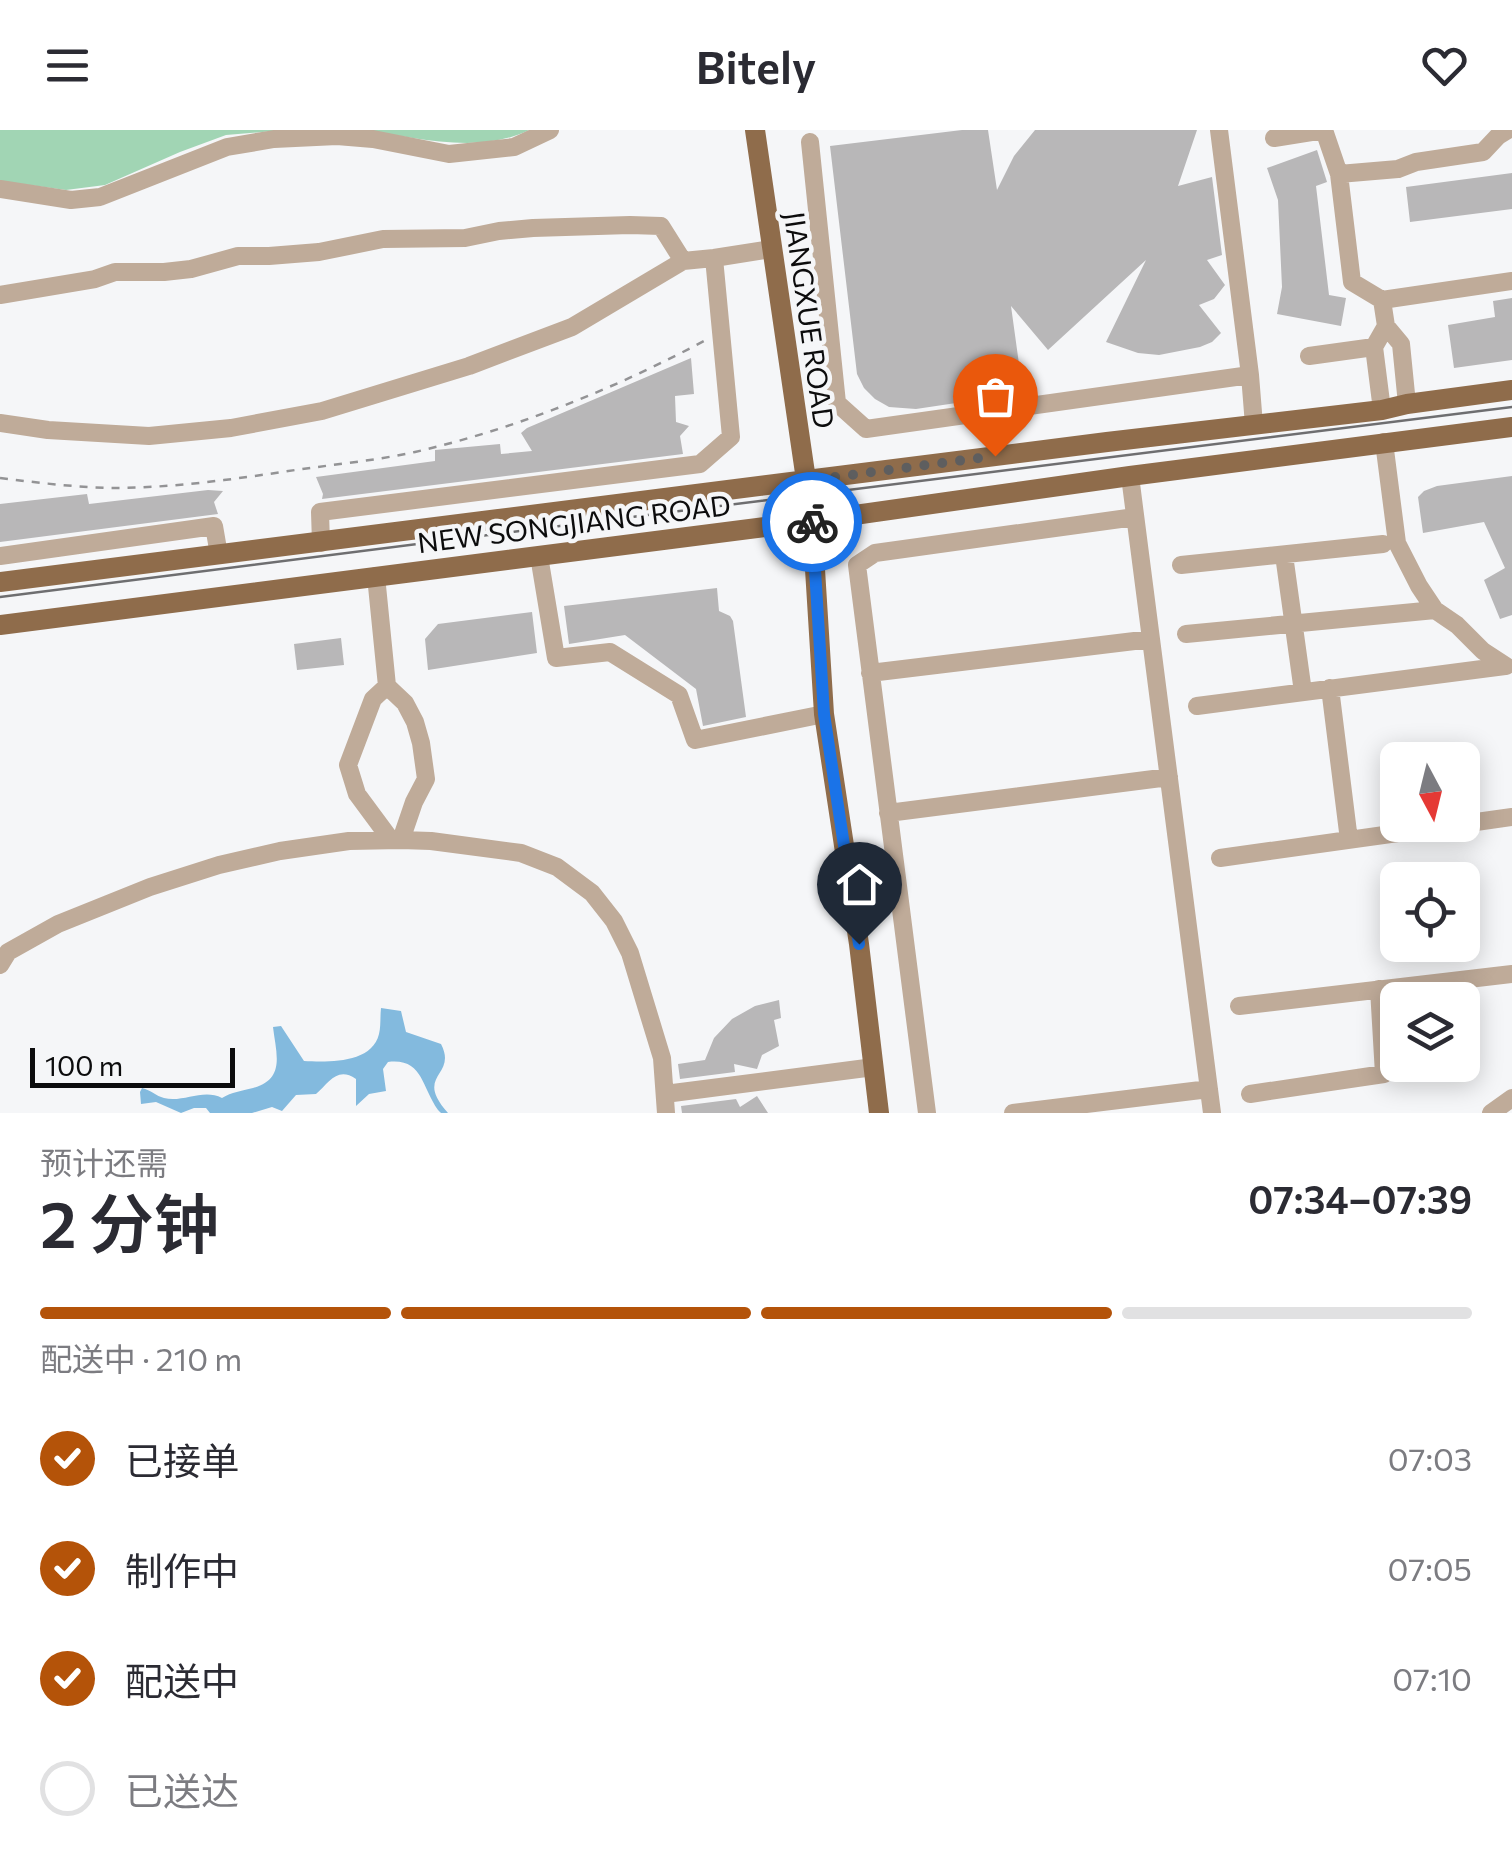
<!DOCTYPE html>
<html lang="zh">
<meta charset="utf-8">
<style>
body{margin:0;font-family:Commissioner,"Noto Sans SC",sans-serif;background:#f7f7f7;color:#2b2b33;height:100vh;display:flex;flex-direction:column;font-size:38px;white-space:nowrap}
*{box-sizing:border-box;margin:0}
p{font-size:32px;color:#7c7c81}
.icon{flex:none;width:55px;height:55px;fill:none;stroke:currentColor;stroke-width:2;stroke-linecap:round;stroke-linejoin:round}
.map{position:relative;height:983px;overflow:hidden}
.details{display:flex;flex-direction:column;background:#fff;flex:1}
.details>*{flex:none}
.needle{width:65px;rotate:173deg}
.buttons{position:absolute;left:1380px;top:612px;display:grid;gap:20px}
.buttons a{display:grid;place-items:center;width:100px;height:100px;border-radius:15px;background:#fff;box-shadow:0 5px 25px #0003;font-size:50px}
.scale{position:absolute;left:30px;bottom:25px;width:205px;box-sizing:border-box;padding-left:10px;border:5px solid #0c0c0d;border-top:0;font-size:28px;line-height:35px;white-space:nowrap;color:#0c0c0d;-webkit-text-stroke:8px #f5f6f8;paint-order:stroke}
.pin{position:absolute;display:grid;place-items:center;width:85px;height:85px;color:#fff;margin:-102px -42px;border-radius:50% 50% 50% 0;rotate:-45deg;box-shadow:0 0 10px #0007}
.pin .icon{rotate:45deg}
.courier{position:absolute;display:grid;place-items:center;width:100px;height:100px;margin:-50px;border:8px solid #1a73e8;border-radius:50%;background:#fff;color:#222;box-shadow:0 2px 12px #0007}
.headline em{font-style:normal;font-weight:600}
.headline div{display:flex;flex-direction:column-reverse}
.headline{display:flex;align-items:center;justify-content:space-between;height:170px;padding:0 40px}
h1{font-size:65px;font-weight:600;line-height:75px}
.bar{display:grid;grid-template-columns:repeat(4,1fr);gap:15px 10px;align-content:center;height:120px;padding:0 40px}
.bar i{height:12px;border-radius:8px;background:#e1e1e2}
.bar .on{background:#b45309}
.bar p{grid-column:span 4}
ol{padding:0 40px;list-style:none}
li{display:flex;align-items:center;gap:30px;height:110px}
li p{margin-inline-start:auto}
li .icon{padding:10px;border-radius:50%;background:#b45309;color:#fff;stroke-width:4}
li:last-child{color:#7c7c81}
li i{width:55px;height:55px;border:5px solid #e1e1e2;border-radius:50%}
header{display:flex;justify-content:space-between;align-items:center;height:130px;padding:0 40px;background:#fff;font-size:45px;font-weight:600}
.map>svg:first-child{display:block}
.green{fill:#a1d5b4}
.water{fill:#83bade}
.building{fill:#b8b7b8}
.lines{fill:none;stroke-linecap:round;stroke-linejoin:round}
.path{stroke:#939395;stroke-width:2.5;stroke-dasharray:8 8;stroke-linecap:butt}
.minor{stroke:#bfab99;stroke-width:18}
.major{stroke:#8f6c4b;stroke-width:20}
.tram{stroke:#6e6e70;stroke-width:2.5}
.done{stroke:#5e5e5f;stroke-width:10;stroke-dasharray:0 18}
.route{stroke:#1a73e8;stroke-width:12}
.labels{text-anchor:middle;stroke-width:9;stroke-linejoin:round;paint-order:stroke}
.street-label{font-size:28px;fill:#0c0c0d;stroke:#f5f6f8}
</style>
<header><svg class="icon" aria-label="menu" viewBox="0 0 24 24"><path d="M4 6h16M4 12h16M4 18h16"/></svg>Bitely<svg class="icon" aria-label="heart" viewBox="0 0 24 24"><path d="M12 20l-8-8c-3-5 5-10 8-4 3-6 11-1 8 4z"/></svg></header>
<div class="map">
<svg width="1512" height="983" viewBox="0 0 1512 983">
<rect width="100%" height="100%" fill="#f5f6f8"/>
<path class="green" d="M 0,0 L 285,0 L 226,5 L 180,22 L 105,55 L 66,60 L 0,51 Z
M 359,0 L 529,0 C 476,26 415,6 359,0 Z"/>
<path class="water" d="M 381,878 L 401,881 L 406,902 L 441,914 C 458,947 413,944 448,983 L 441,983 L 438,980 C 421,956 423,928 388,932 L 383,939 L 386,961 L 369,964 L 356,976 L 356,949 C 337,936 329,953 316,964 L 296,965 L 282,981 L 272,977 L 252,983 L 210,983 L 206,978 L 194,978 L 181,983 L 156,972 L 141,974 L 140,962 L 142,958 C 151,960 156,966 164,968 C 183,973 203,958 222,968 C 232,962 241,961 253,958 C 286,949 276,923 273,897 L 281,896 L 304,931 C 327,932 372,934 379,904 C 381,896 380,887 381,878 Z"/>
<path class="building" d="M 962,0 L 988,0 L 997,60 L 1014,26 L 1035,0 L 1197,0 L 1178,56 L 1212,47 L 1222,125 L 1207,130 L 1225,155 L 1214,169 L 1199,175 L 1221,203 L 1212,212 L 1200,217 L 1159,225 L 1138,223 L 1106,212 L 1146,130 L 1048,220 L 1011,176 L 1023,263 L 916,279 L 889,277 L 875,269 L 864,258 L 857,244 L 830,16 Z
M 1317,20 L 1327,52 L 1316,56 L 1329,165 L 1346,168 L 1341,196 L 1277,184 L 1282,157 L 1278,70 L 1267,38 Z
M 1512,43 L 1512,79 L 1410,92 L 1406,57 Z
M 1512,168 L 1512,230 L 1454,238 L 1448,195 L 1495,187 L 1493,171 Z
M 691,228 L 694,264 L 675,266 L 676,292 L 689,296 L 680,306 L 683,324 L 322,369 L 323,364 L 316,347 L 435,331 L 435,320 L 500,314 L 501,324 L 532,321 L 521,303 L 527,298 Z
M 1512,346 L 1512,485 L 1500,489 L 1484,450 L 1505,438 L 1484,392 L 1423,403 L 1418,367 L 1424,361 L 1437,356 Z
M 208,360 L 223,361 L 214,372 L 218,384 L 0,412 L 0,374 L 87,364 L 89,374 Z
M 717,458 L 719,481 L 730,486 L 733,491 L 746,587 L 703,596 L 696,559 L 625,505 L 569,514 L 564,476 Z
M 532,482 L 537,523 L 428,540 L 425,509 L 438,494 Z
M 341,508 L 344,535 L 297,540 L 294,514 Z
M 779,870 L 781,888 L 774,890 L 779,916 L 762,925 L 757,939 L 734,934 L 735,942 L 680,949 L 678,934 L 705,930 L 714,908 L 732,889 L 755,876 Z
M 757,966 L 768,983 L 682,983 L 681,976 L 736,969 L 740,977 Z"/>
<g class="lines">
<path class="path" d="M 0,348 C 40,353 81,358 121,358 C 182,357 242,348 302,339 C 339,334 378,330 415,322 C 515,299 614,259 704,211"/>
<path class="minor" d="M 1219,0 L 1250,245 L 1254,295
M 1324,0 L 1339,44 L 1352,152 L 1382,170 L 1512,151
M 1274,8 L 1324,0
M 810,12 L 837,273 L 866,299 L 1250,245
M 1339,44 L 1398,39 L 1416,32 L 1483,22 L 1498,6 L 1508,0
M 0,59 L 71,70 L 100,67 L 227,17 L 274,9 L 337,6 L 373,9 L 449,24 L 514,17 L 550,0
M 0,165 L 95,149 L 115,142 L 164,142 L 191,139 L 238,126 L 269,126 L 319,122 L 383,109 L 465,108 L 499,101 L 533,98 L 630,95 L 661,96 L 683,131
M 1382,170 L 1386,196 L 1401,214 L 1407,274
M 1309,226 L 1374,217
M 1382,280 L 1374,217 L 1386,196
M 0,293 L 48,300 L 149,306 L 231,298 L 322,281 L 469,236 L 572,197 L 683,131 L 714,128 L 771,119
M 1384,312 L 1397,413 L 1419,456 L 1435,480 L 1457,495 L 1483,521 L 1506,536
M 1130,346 L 1212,983
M 321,413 L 320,382 L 700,334 L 731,307 L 714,128
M 1284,425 L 1303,562
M 0,426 L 214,396 L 219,425
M 539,426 L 556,528 L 610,522 L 679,565 L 695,610 L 824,584
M 1181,435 L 1383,414
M 376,446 L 387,556 L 373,569 L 348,635 L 357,664 L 391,710
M 1186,504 L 1435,480
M 870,543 L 1151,509
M 387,556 L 405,573 L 415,592 L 421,613 L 426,649 L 414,672 L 401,710
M 1330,558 L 1349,710
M 1197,576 L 1505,536
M 888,683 L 1169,647
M 1462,694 L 1512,687
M 1220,728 L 1455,695
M 0,835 L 8,822 L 58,794 L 150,757 L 219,735 L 280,721 L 349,711 L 401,710 L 431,711 L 521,723 L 557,737 L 592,763 L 614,791 L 630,823 L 662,928 L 666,983
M 1239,876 L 1512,844
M 665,964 L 874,937
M 1250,964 L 1384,944 L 1379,859
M 927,983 L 857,435 L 875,423 L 1135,387
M 1013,983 L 1209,959
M 1491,983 L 1512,968"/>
<path class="major" d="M 755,0 L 812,391 L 824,584 L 859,814 L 879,983
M 0,452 L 1107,312 L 1382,280 L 1407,274 L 1512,260
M 0,495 L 812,391 L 1130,346 L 1512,297"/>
<path class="tram" d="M 0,467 C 504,404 1008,337 1512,277"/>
</g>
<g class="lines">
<path class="done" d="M 812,392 L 805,351 L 995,326"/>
<path class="route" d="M 812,392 L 824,584 L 859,814"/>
</g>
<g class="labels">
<g class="street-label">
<text transform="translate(809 190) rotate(82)" y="10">JIANGXUE ROAD</text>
<text transform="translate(574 394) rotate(-7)" y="10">NEW SONGJIANG ROAD</text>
</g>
</g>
</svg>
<div class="buttons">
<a><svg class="needle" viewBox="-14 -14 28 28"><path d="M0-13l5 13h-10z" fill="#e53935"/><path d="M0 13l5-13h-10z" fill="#7c7c81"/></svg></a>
<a><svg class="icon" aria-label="locate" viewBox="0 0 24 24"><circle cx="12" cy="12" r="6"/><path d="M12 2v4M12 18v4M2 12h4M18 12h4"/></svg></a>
<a><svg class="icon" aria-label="layers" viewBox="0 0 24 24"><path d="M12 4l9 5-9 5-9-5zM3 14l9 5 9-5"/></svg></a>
</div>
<div class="scale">100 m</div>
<div class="pin" style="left:995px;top:326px;background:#ea580c"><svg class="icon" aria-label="bag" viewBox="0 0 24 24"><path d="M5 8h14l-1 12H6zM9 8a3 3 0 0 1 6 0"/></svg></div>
<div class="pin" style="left:859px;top:814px;background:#1f2937"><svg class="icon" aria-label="home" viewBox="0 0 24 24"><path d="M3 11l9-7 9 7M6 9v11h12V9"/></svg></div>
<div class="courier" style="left:812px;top:392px"><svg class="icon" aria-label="bike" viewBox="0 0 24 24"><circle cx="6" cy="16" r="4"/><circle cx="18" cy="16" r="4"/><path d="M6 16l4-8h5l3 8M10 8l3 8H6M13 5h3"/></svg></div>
</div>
<section class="details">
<div class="headline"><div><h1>2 分钟</h1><p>预计还需</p></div><em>07:34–07:39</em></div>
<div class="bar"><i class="on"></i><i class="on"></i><i class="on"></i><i></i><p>配送中 · 210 m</p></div>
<ol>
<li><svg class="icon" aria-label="check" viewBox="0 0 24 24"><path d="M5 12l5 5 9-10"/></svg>已接单<p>07:03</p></li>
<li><svg class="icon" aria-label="check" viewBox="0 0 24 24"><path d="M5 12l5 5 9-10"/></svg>制作中<p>07:05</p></li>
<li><svg class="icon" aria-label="check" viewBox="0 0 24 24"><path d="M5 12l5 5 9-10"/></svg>配送中<p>07:10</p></li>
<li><i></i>已送达</li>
</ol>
</section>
